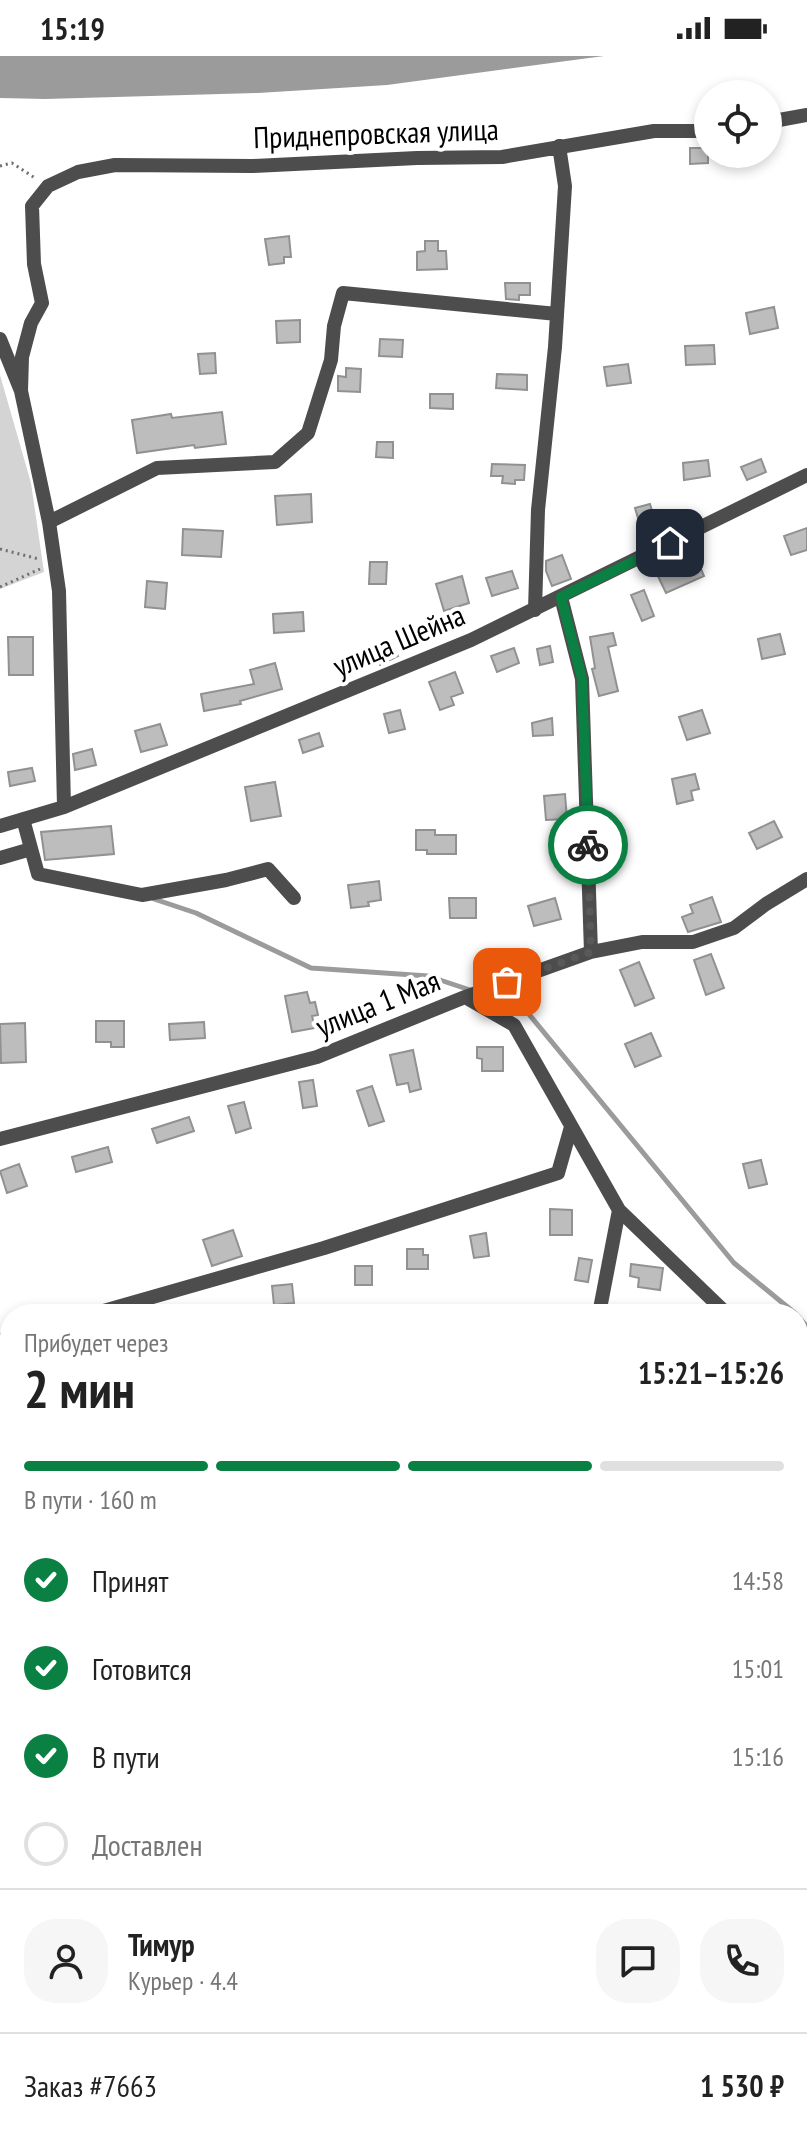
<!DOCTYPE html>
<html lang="ru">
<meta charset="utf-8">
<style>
body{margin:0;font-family:"PT Sans Narrow",sans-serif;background:#f6f6f6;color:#222;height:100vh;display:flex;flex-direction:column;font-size:30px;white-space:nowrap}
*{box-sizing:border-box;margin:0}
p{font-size:26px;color:#767676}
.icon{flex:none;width:44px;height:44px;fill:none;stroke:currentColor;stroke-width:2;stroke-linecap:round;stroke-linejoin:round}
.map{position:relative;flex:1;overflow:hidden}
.details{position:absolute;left:0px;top:1248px;width:808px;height:848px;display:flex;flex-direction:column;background:#fff;border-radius:32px 32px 0 0;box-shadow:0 4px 12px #0003}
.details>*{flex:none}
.tools{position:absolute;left:694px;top:24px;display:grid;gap:16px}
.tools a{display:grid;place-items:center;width:88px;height:88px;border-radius:50%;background:#fff;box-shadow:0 4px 12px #0003;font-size:40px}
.pin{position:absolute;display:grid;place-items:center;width:68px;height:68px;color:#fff;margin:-34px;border-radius:16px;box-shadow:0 4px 12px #0006}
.courier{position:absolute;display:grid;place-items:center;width:80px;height:80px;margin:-40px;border:6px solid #0b8043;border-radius:50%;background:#fff;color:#222;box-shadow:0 2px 10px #0007}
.overview em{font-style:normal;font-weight:600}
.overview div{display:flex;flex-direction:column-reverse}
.overview{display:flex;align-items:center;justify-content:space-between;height:136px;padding:0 24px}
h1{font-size:52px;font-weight:600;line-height:60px}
.bar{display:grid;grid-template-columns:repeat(4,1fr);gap:12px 8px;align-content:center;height:96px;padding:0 24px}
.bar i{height:10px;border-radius:6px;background:#e0e0e0}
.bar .on{background:#0b8043}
.bar p{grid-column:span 4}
.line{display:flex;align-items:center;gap:20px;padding:0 24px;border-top:2px solid #e0e0e0}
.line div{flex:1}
.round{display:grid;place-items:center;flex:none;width:84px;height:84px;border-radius:32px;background:#f6f6f6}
ol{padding:0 24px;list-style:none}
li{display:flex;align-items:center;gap:24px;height:88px}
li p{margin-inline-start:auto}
li .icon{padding:8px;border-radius:50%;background:#0b8043;color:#fff;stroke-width:4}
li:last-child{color:#767676}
li i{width:44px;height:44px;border:4px solid #e0e0e0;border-radius:50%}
.status{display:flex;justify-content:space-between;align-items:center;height:56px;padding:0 40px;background:#fff;direction:ltr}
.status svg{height:22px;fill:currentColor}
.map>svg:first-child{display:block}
.green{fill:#d4d4d4}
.water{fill:#9b9b9b}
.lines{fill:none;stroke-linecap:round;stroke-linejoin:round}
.stream{stroke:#9b9b9b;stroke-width:5}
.river{stroke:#9b9b9b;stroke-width:28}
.building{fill:#bdbdbd;stroke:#919191;stroke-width:2}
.path{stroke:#6f6f6f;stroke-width:3;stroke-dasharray:2 4;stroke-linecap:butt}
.minor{stroke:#4d4d4d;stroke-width:14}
.done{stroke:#595959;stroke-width:8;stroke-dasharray:0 14.4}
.route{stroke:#0b8043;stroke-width:10}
.labels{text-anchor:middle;stroke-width:8;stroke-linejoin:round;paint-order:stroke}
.street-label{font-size:30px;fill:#000;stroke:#fff}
</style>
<div class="status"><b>15:19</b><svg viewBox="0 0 49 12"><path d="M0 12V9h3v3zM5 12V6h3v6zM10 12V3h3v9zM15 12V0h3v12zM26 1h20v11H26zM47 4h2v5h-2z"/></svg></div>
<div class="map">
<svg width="807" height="2096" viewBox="0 0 807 2096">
<rect width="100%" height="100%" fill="#fff"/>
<path class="green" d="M 0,319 L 31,427 L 44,516 L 0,533 Z
M 10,1393 L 10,1419 L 0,1420 L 0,1395 Z
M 798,1563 L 807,1564 L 807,1667 L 798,1664 Z"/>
<path class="water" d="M 0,0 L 604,0 L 387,29 L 258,37 L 45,43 L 0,42 Z
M 807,1969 L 807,2096 L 685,2096 L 693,2086 L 798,2086 L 798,1971 Z"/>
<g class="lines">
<path class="stream" d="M 154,843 L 196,857 L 311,912 L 428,920 L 473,935
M 482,938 L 523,951 L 734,1207 L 796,1258
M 798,1260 L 807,1271"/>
<path class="river" d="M 0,1993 L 10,2013
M 105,2086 L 136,2096"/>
</g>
<path class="building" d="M 690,92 L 708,92 L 708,107 L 690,108 Z
M 289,180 L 291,201 L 284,201 L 284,207 L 269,209 L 265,183 Z
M 425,185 L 438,185 L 438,195 L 446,195 L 447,213 L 417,214 L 417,196 L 425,195 Z
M 505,227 L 530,227 L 530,239 L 519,239 L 519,244 L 506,243 Z
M 774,251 L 778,272 L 750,278 L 746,257 Z
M 300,264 L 300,286 L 277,287 L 276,265 Z
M 380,283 L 403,284 L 402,301 L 379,300 Z
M 714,289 L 715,308 L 686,309 L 685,290 Z
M 215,297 L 216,317 L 200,318 L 198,298 Z
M 628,308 L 631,327 L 607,330 L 604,311 Z
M 346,312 L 361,313 L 360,336 L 338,335 L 338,320 L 346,321 Z
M 497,318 L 527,319 L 527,334 L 496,332 Z
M 430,338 L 453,338 L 453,353 L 430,352 Z
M 222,356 L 226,388 L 195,392 L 194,389 L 137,397 L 132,364 L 171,358 L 172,362 Z
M 377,386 L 393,386 L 393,402 L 376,401 Z
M 761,403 L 766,416 L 747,424 L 741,411 Z
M 708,404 L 710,420 L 684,424 L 683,407 Z
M 492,408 L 525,409 L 524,424 L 515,424 L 515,428 L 502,427 L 503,420 L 491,420 Z
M 311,438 L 312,466 L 277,469 L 275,440 Z
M 650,448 L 655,465 L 640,469 L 635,452 Z
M 807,472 L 807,494 L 791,499 L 784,480 Z
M 183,473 L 223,475 L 221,501 L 182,499 Z
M 694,497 L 704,520 L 666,537 L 655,514 Z
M 562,499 L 571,523 L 552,530 L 546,515 L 546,505 Z
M 370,506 L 387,506 L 386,528 L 369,528 Z
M 512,515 L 518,532 L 492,540 L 486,522 Z
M 462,520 L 469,547 L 444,555 L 436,528 Z
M 147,525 L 167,527 L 165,553 L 145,551 Z
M 644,534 L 654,560 L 642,565 L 631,539 Z
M 303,556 L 304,575 L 274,577 L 273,558 Z
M 613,577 L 616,589 L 608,591 L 618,635 L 599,640 L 592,613 L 595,612 L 590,581 Z
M 780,578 L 785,598 L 762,603 L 758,583 Z
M 8,581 L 33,581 L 33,619 L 9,619 Z
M 392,588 L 398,600 L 380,609 L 374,596 Z
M 550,590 L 553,606 L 540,609 L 537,593 Z
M 514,592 L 519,607 L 497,616 L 491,600 Z
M 275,607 L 282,633 L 240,645 L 241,648 L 204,655 L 201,638 L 254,628 L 250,614 Z
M 455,616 L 463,637 L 451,641 L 454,649 L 440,654 L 429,626 Z
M 400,654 L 405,673 L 389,677 L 384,658 Z
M 702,654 L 710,677 L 687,684 L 679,661 Z
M 552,662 L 553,679 L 533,680 L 532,667 Z
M 160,668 L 167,689 L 141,696 L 135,675 Z
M 319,677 L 323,690 L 303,697 L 299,684 Z
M 92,693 L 96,709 L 75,714 L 73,698 Z
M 32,712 L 35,725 L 10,730 L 8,716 Z
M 695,718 L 699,733 L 691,735 L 693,744 L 677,748 L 672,723 Z
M 275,726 L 281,760 L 251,765 L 245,731 Z
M 565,738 L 567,763 L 546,764 L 544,740 Z
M 774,765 L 782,781 L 757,793 L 749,777 Z
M 111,770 L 114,798 L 45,804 L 41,776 Z
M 416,774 L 435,774 L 435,779 L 456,779 L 456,798 L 427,798 L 427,794 L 416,794 Z
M 379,825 L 381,844 L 368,846 L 369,850 L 351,852 L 348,829 Z
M 712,841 L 721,866 L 688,876 L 682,861 L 693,857 L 690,849 Z
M 449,842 L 476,842 L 476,862 L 450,862 Z
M 555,842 L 561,863 L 534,870 L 528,850 Z
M 711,898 L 724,932 L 706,939 L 694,904 Z
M 639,906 L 654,942 L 635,950 L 620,914 Z
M 307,936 L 310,947 L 315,946 L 318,959 L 312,960 L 315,972 L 292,976 L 285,940 Z
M 96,965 L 124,965 L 124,991 L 111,991 L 111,986 L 96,986 Z
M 204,966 L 205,982 L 170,984 L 169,968 Z
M 25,967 L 26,1006 L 1,1007 L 0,968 Z
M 651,977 L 661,1000 L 635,1011 L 625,988 Z
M 477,991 L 503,991 L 503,1015 L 482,1015 L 482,1003 L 477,1002 Z
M 413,994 L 421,1033 L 410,1036 L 408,1027 L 397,1029 L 390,999 Z
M 313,1024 L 317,1050 L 303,1052 L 299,1026 Z
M 372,1030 L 384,1065 L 369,1070 L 357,1035 Z
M 244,1046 L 251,1072 L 236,1077 L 228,1050 Z
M 189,1061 L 194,1075 L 157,1087 L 152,1073 Z
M 108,1091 L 112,1106 L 76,1116 L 72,1101 Z
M 761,1104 L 767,1128 L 749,1132 L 743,1108 Z
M 19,1108 L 27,1130 L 7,1137 L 0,1115 Z
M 550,1153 L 572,1154 L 572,1179 L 550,1179 Z
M 233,1174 L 242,1200 L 212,1210 L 203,1184 Z
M 486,1177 L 489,1200 L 474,1202 L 470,1180 Z
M 407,1193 L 423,1193 L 423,1199 L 428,1199 L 428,1213 L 407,1213 Z
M 579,1202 L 592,1204 L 588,1226 L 575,1224 Z
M 631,1208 L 663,1212 L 660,1234 L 638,1231 L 639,1222 L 630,1220 Z
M 355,1210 L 372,1210 L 372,1229 L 355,1229 Z
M 292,1228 L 294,1247 L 274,1249 L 272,1230 Z"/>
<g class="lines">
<path class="path" d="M 0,110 L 12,107 L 35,122
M 0,493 L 39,503
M 0,531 L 40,513
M 636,2096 L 645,2086"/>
<path class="minor" d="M 768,66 L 807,59
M 0,283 L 21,335 L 49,466 L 59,535 L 64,751
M 21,335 L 22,301 L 31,267 L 42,247 L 34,208 L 32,150 L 48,130 L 78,116 L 115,109 L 253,110 L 417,102 L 502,101 L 654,75 L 708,75
M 49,466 L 157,412 L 275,406 L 308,377 L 331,304 L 334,270 L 343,237 L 557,258
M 561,541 L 582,623 L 591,896
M 535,554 L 538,454 L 555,291 L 565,130 L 559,90
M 23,763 L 38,818 L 142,839 L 226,824 L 268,813 L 294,842
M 0,770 L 64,751 L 471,584 L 807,419
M 0,802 L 31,793
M 465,941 L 514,969 L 619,1154 L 727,1258
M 0,1083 L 317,1001 L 465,941 L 591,896 L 642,886 L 693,886 L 734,872 L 766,848 L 807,823
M 93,1258 L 324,1192 L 558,1117 L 571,1071
M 599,1258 L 619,1154
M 0,1284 L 10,1282
M 798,1326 L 807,1335
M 0,1428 L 10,1427
M 798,1718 L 807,1718"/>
</g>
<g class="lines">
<path class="done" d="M 507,926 L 591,896 L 588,789"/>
<path class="route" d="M 588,789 L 582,623 L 561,541 L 670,487"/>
</g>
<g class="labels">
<g class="street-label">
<text transform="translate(376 78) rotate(-2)" y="10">Приднепровская улица</text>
<text transform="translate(399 585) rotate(-23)" y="10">улица Шейна</text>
<text transform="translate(378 948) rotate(-22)" y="10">улица 1 Мая</text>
</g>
</g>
</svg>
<div class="tools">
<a><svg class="icon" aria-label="locate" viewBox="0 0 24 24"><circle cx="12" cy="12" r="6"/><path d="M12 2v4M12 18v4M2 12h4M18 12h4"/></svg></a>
</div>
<div class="pin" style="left:507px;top:926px;background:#ea580c"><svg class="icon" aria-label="bag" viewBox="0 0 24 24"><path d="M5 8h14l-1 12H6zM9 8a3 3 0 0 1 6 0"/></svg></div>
<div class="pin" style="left:670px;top:487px;background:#1f2937"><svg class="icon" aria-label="home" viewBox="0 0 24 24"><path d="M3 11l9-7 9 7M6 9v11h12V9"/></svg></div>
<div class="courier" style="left:588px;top:789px"><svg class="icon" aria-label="bike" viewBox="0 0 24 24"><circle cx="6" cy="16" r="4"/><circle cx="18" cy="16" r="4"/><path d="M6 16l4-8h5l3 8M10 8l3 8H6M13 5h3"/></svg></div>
<section class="details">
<div class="overview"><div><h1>2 мин</h1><p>Прибудет через</p></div><em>15:21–15:26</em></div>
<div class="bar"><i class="on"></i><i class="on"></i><i class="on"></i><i></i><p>В пути · 160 m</p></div>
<ol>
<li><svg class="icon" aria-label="check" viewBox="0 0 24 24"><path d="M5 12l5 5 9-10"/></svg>Принят<p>14:58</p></li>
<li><svg class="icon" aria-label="check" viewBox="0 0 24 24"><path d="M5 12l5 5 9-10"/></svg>Готовится<p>15:01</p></li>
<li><svg class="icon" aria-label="check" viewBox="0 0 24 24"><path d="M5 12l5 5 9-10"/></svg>В пути<p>15:16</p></li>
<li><i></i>Доставлен</li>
</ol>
<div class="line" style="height:144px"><a class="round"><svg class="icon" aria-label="person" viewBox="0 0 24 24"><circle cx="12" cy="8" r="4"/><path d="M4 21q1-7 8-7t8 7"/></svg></a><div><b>Тимур</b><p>Курьер · 4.4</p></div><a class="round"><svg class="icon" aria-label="chat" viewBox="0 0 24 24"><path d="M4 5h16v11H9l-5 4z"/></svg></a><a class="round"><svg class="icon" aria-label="phone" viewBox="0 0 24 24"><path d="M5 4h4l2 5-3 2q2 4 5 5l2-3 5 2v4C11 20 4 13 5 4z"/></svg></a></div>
<div class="line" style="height:104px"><div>Заказ #7663</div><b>1 530 ₽</b></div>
</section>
</div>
